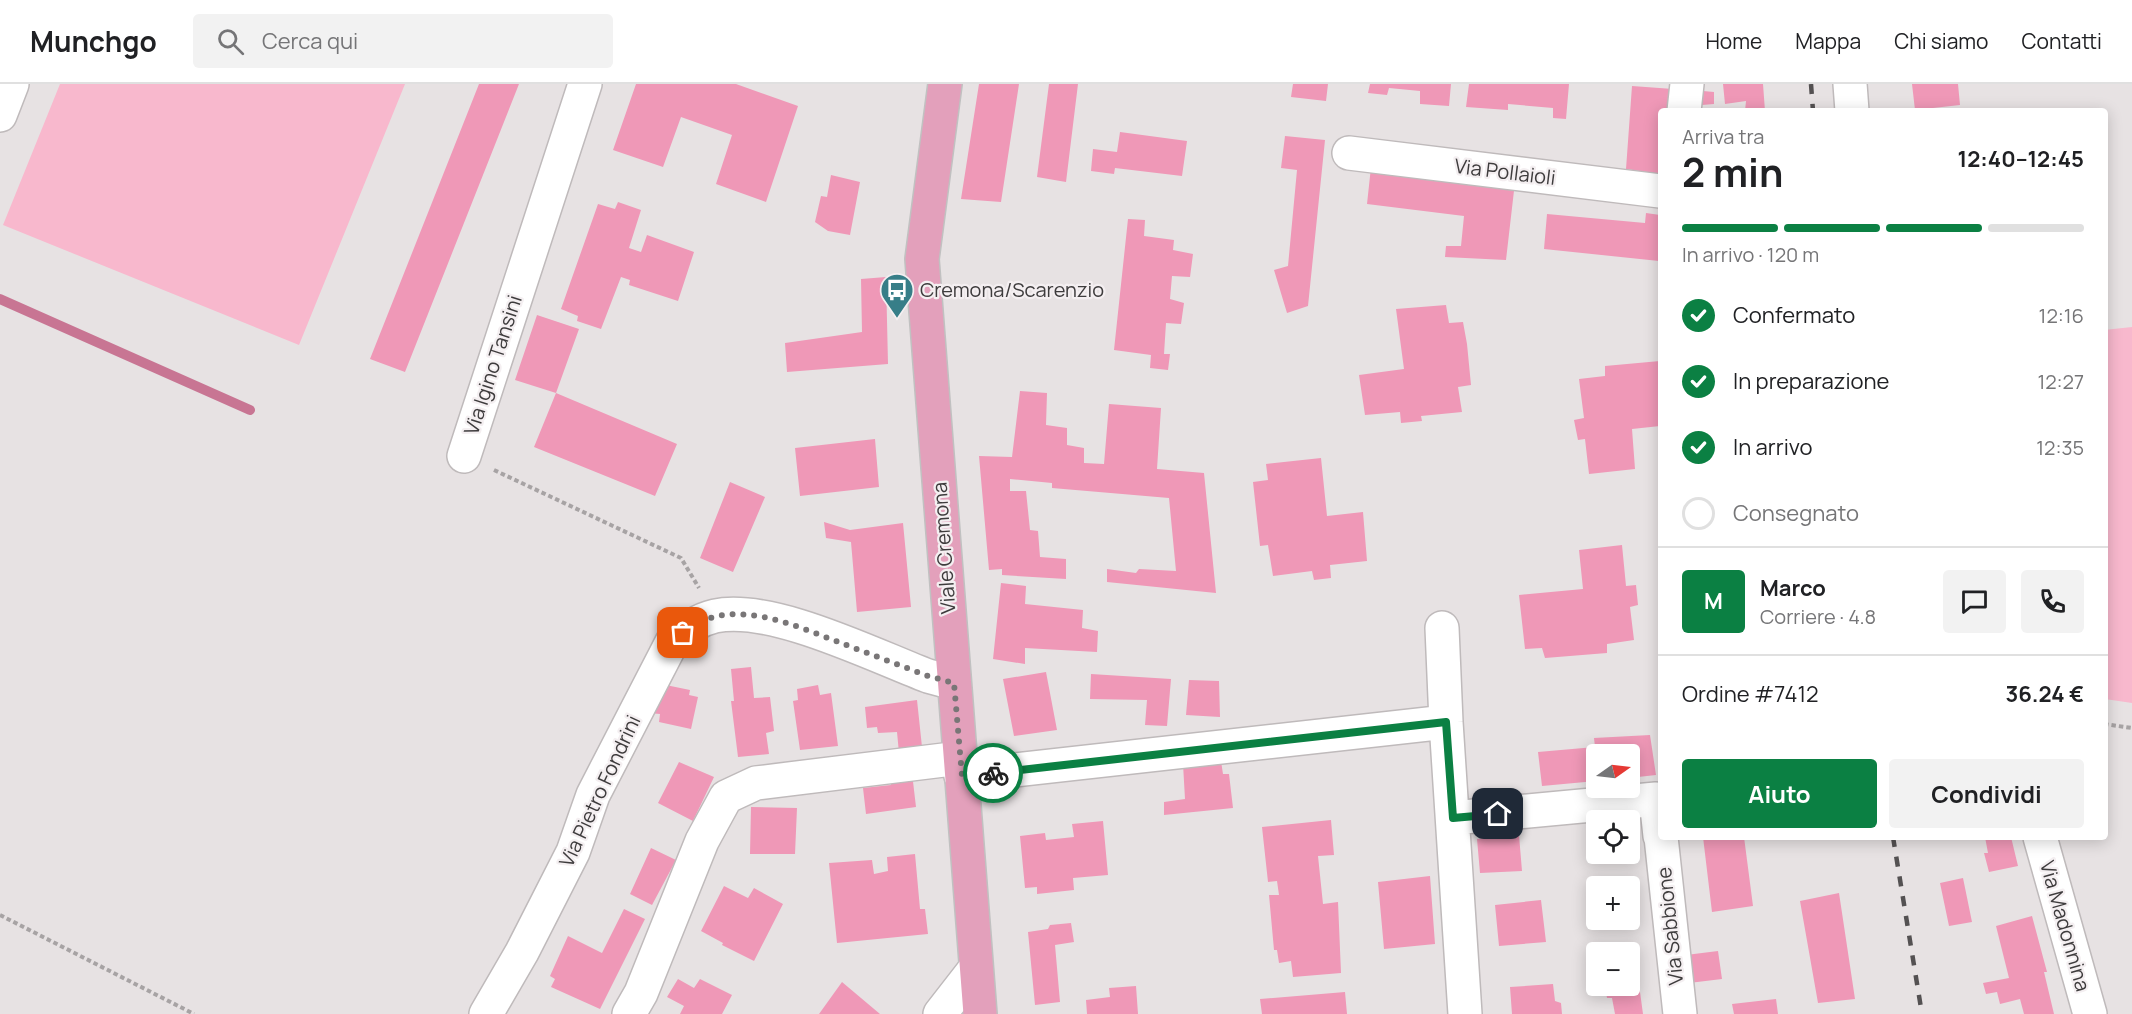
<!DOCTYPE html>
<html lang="it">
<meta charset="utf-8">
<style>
body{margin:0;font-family:Manrope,sans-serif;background:#f2f2f2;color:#202124;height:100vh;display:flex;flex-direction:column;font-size:22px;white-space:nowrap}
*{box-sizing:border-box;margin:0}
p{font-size:20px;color:#757577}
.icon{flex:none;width:33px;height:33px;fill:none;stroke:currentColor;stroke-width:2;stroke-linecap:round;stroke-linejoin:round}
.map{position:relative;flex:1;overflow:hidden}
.sheet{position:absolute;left:1658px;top:24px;width:450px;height:732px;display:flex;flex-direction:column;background:#fff;border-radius:6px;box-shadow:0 3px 15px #0003}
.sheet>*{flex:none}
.needle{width:39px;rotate:76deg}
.buttons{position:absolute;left:1586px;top:660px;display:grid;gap:12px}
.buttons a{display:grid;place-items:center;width:54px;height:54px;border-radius:6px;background:#fff;box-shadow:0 3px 15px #0003;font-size:30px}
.pin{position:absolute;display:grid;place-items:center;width:51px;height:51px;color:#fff;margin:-26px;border-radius:12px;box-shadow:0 3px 9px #0006}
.courier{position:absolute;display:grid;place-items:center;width:60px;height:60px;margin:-30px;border:4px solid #0b8043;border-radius:50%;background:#fff;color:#222;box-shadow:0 2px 8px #0007}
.summary em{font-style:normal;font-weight:700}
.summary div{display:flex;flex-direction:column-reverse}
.summary{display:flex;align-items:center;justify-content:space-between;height:102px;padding:0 24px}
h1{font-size:39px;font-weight:700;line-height:45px}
.bar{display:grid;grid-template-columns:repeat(4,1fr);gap:9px 6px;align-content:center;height:72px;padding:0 24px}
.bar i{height:8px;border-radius:4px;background:#e0e0e0}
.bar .current{background:#0b8043}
.bar p{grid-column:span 4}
.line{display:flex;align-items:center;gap:15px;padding:0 24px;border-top:2px solid #e0e0e0}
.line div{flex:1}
.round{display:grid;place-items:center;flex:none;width:63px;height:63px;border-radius:6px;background:#f2f2f2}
ol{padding:0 24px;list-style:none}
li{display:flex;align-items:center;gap:18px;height:66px}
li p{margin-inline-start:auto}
li .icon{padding:6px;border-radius:50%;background:#0b8043;color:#fff;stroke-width:4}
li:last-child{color:#757577}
li i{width:33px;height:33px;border:3px solid #e0e0e0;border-radius:50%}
.primary-button{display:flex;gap:12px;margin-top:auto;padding:12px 24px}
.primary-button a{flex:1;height:69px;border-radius:6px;background:#0b8043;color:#fff;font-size:24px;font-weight:700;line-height:69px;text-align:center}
.primary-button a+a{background:#f2f2f2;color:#202124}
header{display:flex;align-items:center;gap:36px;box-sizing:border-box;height:84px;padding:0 30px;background:#fff;border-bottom:2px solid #e0e0e0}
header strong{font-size:28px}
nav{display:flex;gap:33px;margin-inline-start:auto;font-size:21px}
.search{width:420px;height:54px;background:#f2f2f2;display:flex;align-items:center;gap:15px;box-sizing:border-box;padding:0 21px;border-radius:6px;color:#757577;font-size:22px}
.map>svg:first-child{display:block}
.green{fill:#f8b8cd}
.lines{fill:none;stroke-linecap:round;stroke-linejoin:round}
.stream{stroke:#c87593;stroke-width:10}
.building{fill:#ef98b7}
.minor-casing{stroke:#bfbabb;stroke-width:36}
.major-casing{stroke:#c1c1c1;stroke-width:36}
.path{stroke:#a7a3a4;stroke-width:4;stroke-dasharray:4.5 3;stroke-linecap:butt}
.minor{stroke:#fff;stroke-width:33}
.major{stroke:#e3a0bb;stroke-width:33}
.rail{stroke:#545152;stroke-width:4.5;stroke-dasharray:10 10;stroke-linecap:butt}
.done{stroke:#797677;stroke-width:6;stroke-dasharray:0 10.8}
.route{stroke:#0b8043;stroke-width:8}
.labels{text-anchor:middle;stroke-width:4.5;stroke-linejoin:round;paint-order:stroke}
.street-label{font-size:20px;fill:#3e3c3d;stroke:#f4eff1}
.poi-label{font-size:20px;fill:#3e3c3d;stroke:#f4eff1;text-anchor:start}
</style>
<header>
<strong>Munchgo</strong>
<div class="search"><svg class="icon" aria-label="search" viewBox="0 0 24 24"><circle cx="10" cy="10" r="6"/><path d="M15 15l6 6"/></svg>Cerca qui</div>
<nav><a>Home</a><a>Mappa</a><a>Chi siamo</a><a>Contatti</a></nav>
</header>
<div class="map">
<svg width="2132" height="930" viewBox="0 0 2132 930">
<rect width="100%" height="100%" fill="#e7e2e3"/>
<path class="green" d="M 60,0 L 405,0 L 299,261 L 3,141 Z
M 2132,243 L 2132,619 L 2105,615 L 2104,246 Z"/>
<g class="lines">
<path class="stream" d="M 0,215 L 250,326"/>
</g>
<path class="building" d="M 479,0 L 519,0 L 405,288 L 370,275 Z
M 636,0 L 736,0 L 798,22 L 766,118 L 716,100 L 732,51 L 681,33 L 663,83 L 613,66 Z
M 979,0 L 1019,0 L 1001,118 L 961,115 Z
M 1049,0 L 1078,0 L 1066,98 L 1037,93 Z
M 1293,0 L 1328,0 L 1326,17 L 1291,13 Z
M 1370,0 L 1451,0 L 1449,22 L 1420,20 L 1420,7 L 1389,4 L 1387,11 L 1368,9 Z
M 1469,0 L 1569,0 L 1566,35 L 1553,34 L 1553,24 L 1508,20 L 1508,26 L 1466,23 Z
M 1723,0 L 1763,0 L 1765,27 L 1745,27 L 1746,17 L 1725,20 Z
M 1912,0 L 1958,0 L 1960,21 L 1915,26 Z
M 1632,2 L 1673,5 L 1670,27 L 1660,27 L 1660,90 L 1626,85 Z
M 1692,6 L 1714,8 L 1714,20 L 1690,22 Z
M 1120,48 L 1187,57 L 1182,92 L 1115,84 L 1114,90 L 1091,87 L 1093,65 L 1117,68 Z
M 1285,52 L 1325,56 L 1308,222 L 1287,229 L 1274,186 L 1288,182 L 1297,86 L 1281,84 Z
M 1371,83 L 1515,98 L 1506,176 L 1445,173 L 1446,162 L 1461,162 L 1464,132 L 1367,120 Z
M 831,91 L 860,98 L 850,151 L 828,147 L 815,138 L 821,112 L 827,113 Z
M 618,118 L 641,126 L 629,164 L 641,168 L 647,151 L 694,168 L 678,217 L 629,201 L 630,196 L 621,193 L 601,245 L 577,237 L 578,232 L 561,225 L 598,120 L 615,125 Z
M 1646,129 L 1660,131 L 1659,177 L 1544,165 L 1547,130 L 1645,139 Z
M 1128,135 L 1145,136 L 1144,152 L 1174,156 L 1173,166 L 1193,170 L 1190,193 L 1172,192 L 1170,215 L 1184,219 L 1181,240 L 1166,239 L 1164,270 L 1170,270 L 1168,286 L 1150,284 L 1151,271 L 1114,266 Z
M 886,193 L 888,280 L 787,288 L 785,259 L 862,248 L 861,195 Z
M 1446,221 L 1449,239 L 1463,238 L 1467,260 L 1471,301 L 1458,303 L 1462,328 L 1421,332 L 1422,337 L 1401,339 L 1400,328 L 1365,331 L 1359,291 L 1404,285 L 1396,225 Z
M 537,231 L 579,245 L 556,309 L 515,296 Z
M 1660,277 L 1660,342 L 1632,345 L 1635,385 L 1589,390 L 1585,355 L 1578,356 L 1574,336 L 1584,334 L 1579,295 L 1605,292 L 1605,282 Z
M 1020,307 L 1047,309 L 1046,341 L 1067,344 L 1067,361 L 1084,364 L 1084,379 L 1104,380 L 1109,320 L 1161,324 L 1157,385 L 1204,389 L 1216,509 L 1107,498 L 1107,485 L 1136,489 L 1139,485 L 1176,487 L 1169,414 L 1052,404 L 1052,399 L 1010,395 L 1010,407 L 1026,407 L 1030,446 L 1038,447 L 1040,473 L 1066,475 L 1066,495 L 1002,491 L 1002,485 L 989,486 L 979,372 L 1012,373 Z
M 556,309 L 677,360 L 655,412 L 534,363 Z
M 875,355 L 879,403 L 800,412 L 795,364 Z
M 1321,374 L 1327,432 L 1363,428 L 1367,477 L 1330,481 L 1331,494 L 1314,496 L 1312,487 L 1273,492 L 1268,461 L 1260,462 L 1253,398 L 1268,396 L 1266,380 Z
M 730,398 L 765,413 L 733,488 L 700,474 Z
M 824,438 L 850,446 L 903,439 L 911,523 L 857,528 L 851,458 L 826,454 Z
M 1622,461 L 1626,502 L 1636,501 L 1638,521 L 1630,523 L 1634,556 L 1607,560 L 1607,569 L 1545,574 L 1542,564 L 1525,565 L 1519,511 L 1583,505 L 1579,466 Z
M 1001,499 L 1026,502 L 1025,520 L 1083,526 L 1082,544 L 1098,547 L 1097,568 L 1025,564 L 1025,580 L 993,575 Z
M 751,583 L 754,614 L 770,613 L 774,647 L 766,649 L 769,670 L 738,673 L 731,617 L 734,617 L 731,585 Z
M 1046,588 L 1057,646 L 1014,652 L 1003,595 Z
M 1091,590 L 1171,595 L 1167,642 L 1145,641 L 1147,616 L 1090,615 Z
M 1189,596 L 1219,597 L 1220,633 L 1186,631 Z
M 656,599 L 690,606 L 689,611 L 698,613 L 691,645 L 659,638 L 660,630 L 649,629 Z
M 818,601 L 820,611 L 831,609 L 838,662 L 800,666 L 793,617 L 798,616 L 797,605 Z
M 917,616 L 922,663 L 899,669 L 897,648 L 878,649 L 877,643 L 867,644 L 865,623 Z
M 1650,651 L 1656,691 L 1629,694 L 1629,670 L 1596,670 L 1596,697 L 1542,702 L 1538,668 L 1595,663 L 1594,654 Z
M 1221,677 L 1223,690 L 1229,690 L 1233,724 L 1164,731 L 1164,718 L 1185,715 L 1183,680 Z
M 679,678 L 714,693 L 693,737 L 658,719 Z
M 912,689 L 916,723 L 866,730 L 863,704 L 891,701 L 890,691 Z
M 1634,721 L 1639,764 L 1629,764 L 1629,736 L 1614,736 L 1613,723 Z
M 751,723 L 797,724 L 795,770 L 750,770 Z
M 1331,736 L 1334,771 L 1318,772 L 1323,820 L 1338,818 L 1341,889 L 1293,893 L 1291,877 L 1279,879 L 1277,866 L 1274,866 L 1269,811 L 1279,811 L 1277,797 L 1268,798 L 1262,743 Z
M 1103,737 L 1108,791 L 1073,794 L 1074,806 L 1037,810 L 1037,803 L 1025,804 L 1020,752 L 1045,749 L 1046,756 L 1074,753 L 1072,740 Z
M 1519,751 L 1522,787 L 1480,789 L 1477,755 Z
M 1703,753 L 1744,753 L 1753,822 L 1712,828 Z
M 1985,753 L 2011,753 L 2018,782 L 1989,788 L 1984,769 L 1988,769 Z
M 651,764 L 676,776 L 652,821 L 630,810 Z
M 915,770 L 920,825 L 925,825 L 928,850 L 837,859 L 829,779 L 872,776 L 874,790 L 888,787 L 887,773 Z
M 1430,792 L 1435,860 L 1384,865 L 1378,798 Z
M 1963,794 L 1972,838 L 1949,842 L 1940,799 Z
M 724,802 L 748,814 L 754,804 L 783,820 L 754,877 L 722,861 L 723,859 L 701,847 Z
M 1839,809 L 1855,915 L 1818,919 L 1800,817 Z
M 1541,816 L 1546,858 L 1499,862 L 1495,821 Z
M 624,825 L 645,835 L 600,925 L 551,903 L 555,895 L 550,892 L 568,852 L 602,869 Z
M 2032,832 L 2047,888 L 2044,888 L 2054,930 L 2024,930 L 2020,915 L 2000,920 L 1997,908 L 1986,910 L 1983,899 L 2009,894 L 1996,842 Z
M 1071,839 L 1074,858 L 1055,861 L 1060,918 L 1035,921 L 1028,848 L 1048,845 L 1050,841 Z
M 1718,867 L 1722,895 L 1689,899 L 1686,871 Z
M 1635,871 L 1643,930 L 1615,930 L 1612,914 L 1607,914 L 1605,902 L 1629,902 L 1629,872 Z
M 678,895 L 694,904 L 700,895 L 732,911 L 722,930 L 680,930 L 684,922 L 667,913 Z
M 842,898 L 880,930 L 819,930 Z
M 1553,900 L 1555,917 L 1561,919 L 1562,930 L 1512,930 L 1510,903 Z
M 1136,902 L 1138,930 L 1087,930 L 1086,916 L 1110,913 L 1109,904 Z
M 1345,908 L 1347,930 L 1262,930 L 1260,915 Z
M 1776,915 L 1778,930 L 1734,930 L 1732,920 Z"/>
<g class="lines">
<g class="minor-casing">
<path id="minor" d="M 1850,0 L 1852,27
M 1684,27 L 1687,0
M 0,31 L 12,0
M 1349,69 L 1660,107
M 464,372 L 585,0
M 1442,544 L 1446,638 L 1465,930
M 961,692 L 1446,638
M 1453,734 L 1656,715 L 1660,752
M 1661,753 L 1680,930
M 2040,753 L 2090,930
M 486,930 L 522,868 L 573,768 L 593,711 L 672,558 C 686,546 697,536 715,532 C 771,520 873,571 928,592 L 954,599
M 629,930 L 641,909 L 702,757 L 726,713 L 756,699 L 960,674
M 940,930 L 975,885"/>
</g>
<g class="major-casing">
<path id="major" d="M 945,0 L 922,175 L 980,930"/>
</g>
<path class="path" d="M 494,386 L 681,474 L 699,504
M 2104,640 L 2132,644
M 0,831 L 194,930"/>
<use href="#minor" class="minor"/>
<use href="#major" class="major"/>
<path class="rail" d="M 1811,0 L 1813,27
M 1893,753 L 1922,930"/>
</g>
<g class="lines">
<path class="done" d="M 683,549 C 729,510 793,541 841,559 C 870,570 899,581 928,592 L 954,599 L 962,692 L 993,689"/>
<path class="route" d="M 993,689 L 1446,638 L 1453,734 L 1498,730"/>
</g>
<defs>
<g id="bus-pin" transform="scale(1.725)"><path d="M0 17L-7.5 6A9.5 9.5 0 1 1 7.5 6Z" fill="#377e88" stroke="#f4eff1"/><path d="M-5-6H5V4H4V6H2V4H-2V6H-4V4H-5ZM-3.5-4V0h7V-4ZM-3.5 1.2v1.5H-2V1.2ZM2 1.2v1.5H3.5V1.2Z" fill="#fff"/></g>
</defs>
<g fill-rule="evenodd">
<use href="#bus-pin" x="897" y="206"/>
</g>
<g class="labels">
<g class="street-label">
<text transform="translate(1505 88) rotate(7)" y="7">Via Pollaioli</text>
<text transform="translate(493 281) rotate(-72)" y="7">Via Igino Tansini</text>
<text transform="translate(944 464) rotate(-94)" y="7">Viale Cremona</text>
<text transform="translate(600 707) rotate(-65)" y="7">Via Pietro Fondrini</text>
<text transform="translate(1670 842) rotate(-96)" y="7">Via Sabbione</text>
<text transform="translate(2065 842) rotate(74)" y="7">Via Madonnina</text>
</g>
<g class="poi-label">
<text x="920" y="213">Cremona/Scarenzio</text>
</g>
</g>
</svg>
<div class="buttons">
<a><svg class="needle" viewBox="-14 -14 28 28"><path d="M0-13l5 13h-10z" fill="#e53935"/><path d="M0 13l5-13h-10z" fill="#757577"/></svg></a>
<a><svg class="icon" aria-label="locate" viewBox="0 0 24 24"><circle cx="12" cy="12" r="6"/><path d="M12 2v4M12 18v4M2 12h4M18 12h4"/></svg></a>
<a>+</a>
<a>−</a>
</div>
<div class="pin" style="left:683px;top:549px;background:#ea580c"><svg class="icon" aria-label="bag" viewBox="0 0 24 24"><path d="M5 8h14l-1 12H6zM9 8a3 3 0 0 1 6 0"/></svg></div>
<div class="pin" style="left:1498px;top:730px;background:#1f2937"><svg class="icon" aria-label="home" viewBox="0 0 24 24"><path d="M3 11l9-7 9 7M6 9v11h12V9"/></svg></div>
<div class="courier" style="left:993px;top:689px"><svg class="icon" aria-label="bike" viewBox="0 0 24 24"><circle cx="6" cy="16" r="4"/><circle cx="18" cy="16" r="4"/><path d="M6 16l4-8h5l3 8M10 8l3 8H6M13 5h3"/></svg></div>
<section class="sheet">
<div class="summary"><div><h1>2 min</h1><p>Arriva tra</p></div><em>12:40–12:45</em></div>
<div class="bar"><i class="current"></i><i class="current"></i><i class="current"></i><i></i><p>In arrivo · 120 m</p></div>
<ol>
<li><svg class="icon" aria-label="check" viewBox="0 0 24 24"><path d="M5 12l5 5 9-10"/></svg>Confermato<p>12:16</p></li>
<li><svg class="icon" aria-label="check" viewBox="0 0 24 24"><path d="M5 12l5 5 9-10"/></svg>In preparazione<p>12:27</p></li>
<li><svg class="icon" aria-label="check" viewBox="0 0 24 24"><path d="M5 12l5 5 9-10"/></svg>In arrivo<p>12:35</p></li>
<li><i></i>Consegnato</li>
</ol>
<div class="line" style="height:108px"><b class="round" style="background:#0b8043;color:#fff">M</b><div><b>Marco</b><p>Corriere · 4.8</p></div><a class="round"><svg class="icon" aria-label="chat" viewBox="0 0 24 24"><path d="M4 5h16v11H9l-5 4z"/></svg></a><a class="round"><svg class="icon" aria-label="phone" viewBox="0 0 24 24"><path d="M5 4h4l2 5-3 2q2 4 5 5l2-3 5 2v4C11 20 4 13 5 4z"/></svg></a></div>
<div class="line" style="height:78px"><div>Ordine #7412</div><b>36.24 €</b></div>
<div class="primary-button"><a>Aiuto</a><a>Condividi</a></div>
</section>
</div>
